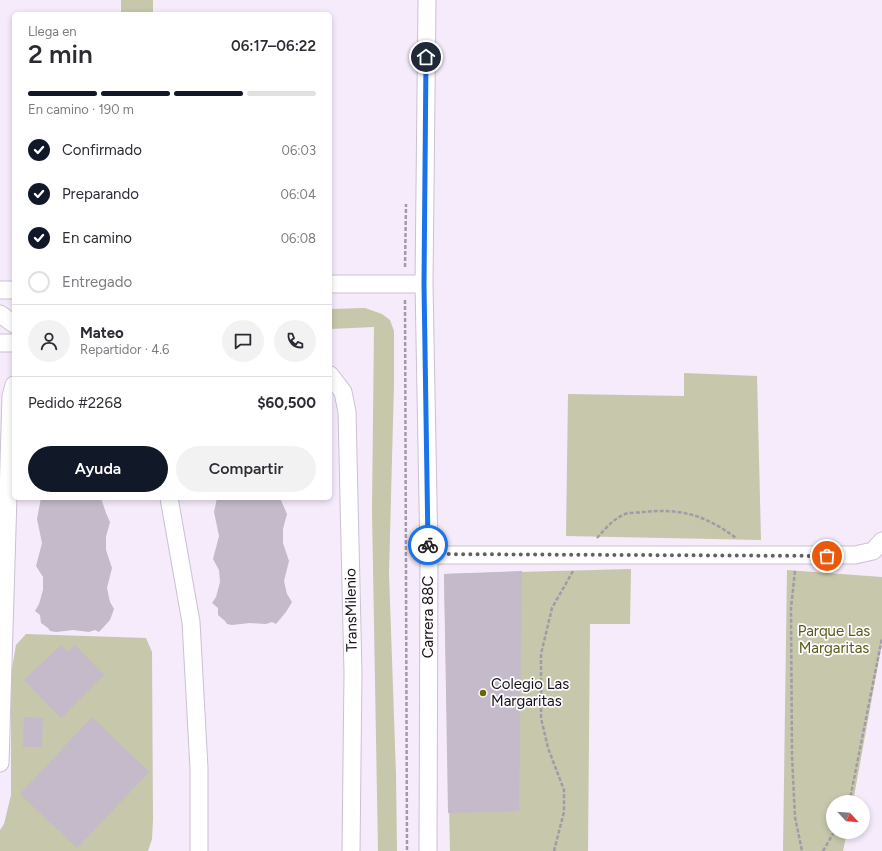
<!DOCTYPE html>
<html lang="es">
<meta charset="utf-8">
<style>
body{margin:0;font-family:Figtree,sans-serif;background:#f2f2f3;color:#2b2b33;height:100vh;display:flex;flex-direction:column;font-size:15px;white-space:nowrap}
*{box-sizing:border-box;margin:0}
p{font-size:13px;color:#7c7c81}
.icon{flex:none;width:22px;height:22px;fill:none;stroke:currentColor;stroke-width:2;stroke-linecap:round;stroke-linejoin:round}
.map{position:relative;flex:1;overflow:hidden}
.sheet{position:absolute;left:12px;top:12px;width:320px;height:488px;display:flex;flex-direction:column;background:#fff;border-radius:6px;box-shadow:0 2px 6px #0003}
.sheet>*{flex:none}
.needle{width:26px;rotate:116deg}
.fabs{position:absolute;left:826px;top:795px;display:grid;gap:8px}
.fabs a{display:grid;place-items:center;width:44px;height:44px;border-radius:50%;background:#fff;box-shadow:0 2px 6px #0003;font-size:20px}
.pin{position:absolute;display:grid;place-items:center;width:34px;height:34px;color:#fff;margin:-17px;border:2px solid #fff;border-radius:50%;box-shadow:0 1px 4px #0007}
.courier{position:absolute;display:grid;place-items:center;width:40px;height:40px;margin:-20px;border:3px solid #1a73e8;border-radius:50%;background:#fff;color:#222;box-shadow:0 1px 5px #0007}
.overview em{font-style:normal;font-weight:600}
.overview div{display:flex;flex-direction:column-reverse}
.overview{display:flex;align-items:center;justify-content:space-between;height:68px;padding:0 16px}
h1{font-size:26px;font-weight:600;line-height:30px}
.bar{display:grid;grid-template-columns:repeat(4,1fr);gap:6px 4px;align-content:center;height:48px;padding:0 16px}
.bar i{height:5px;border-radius:3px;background:#e1e1e2}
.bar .active{background:#111827}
.bar p{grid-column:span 4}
.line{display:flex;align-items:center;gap:10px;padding:0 16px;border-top:1px solid #e1e1e2}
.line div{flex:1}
.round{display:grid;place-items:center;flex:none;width:42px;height:42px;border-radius:21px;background:#f2f2f3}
ol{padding:0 16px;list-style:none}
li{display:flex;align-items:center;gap:12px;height:44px}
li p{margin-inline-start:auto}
li .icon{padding:4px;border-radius:50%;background:#111827;color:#fff;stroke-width:4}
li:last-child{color:#7c7c81}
li i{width:22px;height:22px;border:2px solid #e1e1e2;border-radius:50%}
.primary-button{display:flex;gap:8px;margin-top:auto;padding:8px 16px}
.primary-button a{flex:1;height:46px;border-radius:24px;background:#111827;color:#fff;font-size:16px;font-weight:600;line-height:46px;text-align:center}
.primary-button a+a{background:#f2f2f3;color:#2b2b33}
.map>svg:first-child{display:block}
.green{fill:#c6c7ab}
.building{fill:#c4baca}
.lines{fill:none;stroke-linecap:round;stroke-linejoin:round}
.minor-casing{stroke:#cbc1d1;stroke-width:19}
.path{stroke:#a29ba7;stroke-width:2.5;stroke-dasharray:4 2;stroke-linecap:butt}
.minor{stroke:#fff;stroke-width:17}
.done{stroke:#645f67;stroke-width:4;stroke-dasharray:0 7.2}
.route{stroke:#1a73e8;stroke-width:5}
.poi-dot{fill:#6b6803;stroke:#fefcff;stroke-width:1.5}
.labels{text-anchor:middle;stroke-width:3.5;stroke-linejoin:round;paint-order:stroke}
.street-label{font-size:15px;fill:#161318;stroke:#fefcff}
.park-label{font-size:15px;fill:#5c5a16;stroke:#fefcff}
.poi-label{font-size:15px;fill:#161318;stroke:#fefcff;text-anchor:start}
</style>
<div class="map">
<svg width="882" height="851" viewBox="0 0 882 851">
<rect width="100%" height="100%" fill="#f5ebfb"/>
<path class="green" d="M 121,0 L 153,0 L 153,14 L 121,14 Z
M 365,308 L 382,314 L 390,320 L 394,331 L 394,383 L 389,573 L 396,774 L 397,851 L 378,851 L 372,511 L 374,327 L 330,329 L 330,309 Z
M 684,373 L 757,376 L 761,540 L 566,536 L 568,394 L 684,396 Z
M 631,569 L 630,624 L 590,624 L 588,851 L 450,851 L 444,574 Z
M 787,570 L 882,577 L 882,643 L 853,802 L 833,802 L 833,832 L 847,832 L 843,851 L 783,851 Z
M 26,634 L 146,638 L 152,652 L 153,820 L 152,839 L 148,851 L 0,851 L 0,830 L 4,824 L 11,795 L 11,674 L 16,645 Z"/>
<path class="building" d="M 41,498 L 101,498 L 106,513 L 110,522 L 106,537 L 106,550 L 112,568 L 107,588 L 110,602 L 114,609 L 110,620 L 99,632 L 95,630 L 89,632 L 73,630 L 56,632 L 50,631 L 48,628 L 41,623 L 40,615 L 35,611 L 39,604 L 43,590 L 43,577 L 36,566 L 42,543 L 37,519 Z
M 217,498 L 280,498 L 287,514 L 283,529 L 283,543 L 289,561 L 284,581 L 287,594 L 292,602 L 286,612 L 276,624 L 272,622 L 266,624 L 250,623 L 232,625 L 227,624 L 225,621 L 218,615 L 218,608 L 212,603 L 216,597 L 220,582 L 219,570 L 213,559 L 219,536 L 214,512 Z
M 522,571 L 519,811 L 448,813 L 444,574 Z
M 61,645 L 68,652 L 75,645 L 104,675 L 61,718 L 24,680 Z
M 24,717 L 43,718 L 42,747 L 23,747 Z
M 92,717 L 149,772 L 77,848 L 20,794 Z"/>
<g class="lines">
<g class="minor-casing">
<path id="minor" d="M 427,0 L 424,284 L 429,555 L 428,851
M 330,284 L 424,284
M 0,290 L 14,290
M 0,314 L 14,324
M 0,343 L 14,343
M 330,375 L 343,392 L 347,412 L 353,673 L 351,851
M 169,498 L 191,622 L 199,768 L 199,851
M 429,555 L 855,555 L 873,551 L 882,541
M 0,763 L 11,396 L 14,385"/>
</g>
<path class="path" d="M 405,267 L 406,204
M 405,300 L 407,851
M 597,538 C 605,529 613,519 625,514 C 630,512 638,513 643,512 C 681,508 705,515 736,538
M 795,571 L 791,608 L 792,756 L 795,817 L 802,851
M 848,802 L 851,794 L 882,638
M 554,851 L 564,812 L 564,790 L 548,748 L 541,718 L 541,654 L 552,608 L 573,571
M 823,851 L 834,832"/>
<use href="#minor" class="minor"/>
</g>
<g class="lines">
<path class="done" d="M 428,545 L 429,554 L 827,556"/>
<path class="route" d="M 426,57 L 424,284 L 428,545"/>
</g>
<circle class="poi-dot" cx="483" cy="693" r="4"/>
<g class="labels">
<g class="street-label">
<text transform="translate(351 610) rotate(-91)" y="5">TransMilenio</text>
<text transform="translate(428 617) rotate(-90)" y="5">Carrera 88C</text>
</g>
<g class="park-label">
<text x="834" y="636">Parque Las<tspan x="834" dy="17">Margaritas</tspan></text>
</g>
<g class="poi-label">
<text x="491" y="689">Colegio Las<tspan x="491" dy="17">Margaritas</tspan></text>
</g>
</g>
</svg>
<div class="fabs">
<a><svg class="needle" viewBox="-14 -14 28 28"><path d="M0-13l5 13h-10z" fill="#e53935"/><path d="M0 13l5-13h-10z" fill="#7c7c81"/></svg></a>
</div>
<div class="pin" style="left:827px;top:556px;background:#ea580c"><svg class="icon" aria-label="bag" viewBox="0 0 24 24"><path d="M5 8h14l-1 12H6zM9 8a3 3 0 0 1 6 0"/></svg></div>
<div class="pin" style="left:426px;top:57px;background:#1f2937"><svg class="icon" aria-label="home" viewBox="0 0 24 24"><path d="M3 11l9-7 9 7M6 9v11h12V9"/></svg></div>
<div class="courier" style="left:428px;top:545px"><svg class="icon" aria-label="bike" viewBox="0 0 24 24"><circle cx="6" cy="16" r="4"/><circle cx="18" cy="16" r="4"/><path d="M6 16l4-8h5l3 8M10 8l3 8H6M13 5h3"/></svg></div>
<section class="sheet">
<div class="overview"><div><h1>2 min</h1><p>Llega en</p></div><em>06:17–06:22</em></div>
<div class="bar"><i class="active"></i><i class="active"></i><i class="active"></i><i></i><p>En camino · 190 m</p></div>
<ol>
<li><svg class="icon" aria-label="check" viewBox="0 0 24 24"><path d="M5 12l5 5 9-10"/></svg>Confirmado<p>06:03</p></li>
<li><svg class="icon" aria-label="check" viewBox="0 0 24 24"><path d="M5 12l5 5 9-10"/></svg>Preparando<p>06:04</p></li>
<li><svg class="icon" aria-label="check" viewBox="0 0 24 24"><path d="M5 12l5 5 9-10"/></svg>En camino<p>06:08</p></li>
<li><i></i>Entregado</li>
</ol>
<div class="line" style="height:72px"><a class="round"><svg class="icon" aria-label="person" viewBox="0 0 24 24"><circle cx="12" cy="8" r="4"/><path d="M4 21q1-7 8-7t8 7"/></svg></a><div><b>Mateo</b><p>Repartidor · 4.6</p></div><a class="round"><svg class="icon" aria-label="chat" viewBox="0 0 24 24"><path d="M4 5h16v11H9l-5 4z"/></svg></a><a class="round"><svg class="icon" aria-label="phone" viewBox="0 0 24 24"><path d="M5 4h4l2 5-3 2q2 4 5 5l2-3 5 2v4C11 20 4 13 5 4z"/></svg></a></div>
<div class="line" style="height:52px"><div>Pedido #2268</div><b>$60,500</b></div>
<div class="primary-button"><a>Ayuda</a><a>Compartir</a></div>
</section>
</div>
